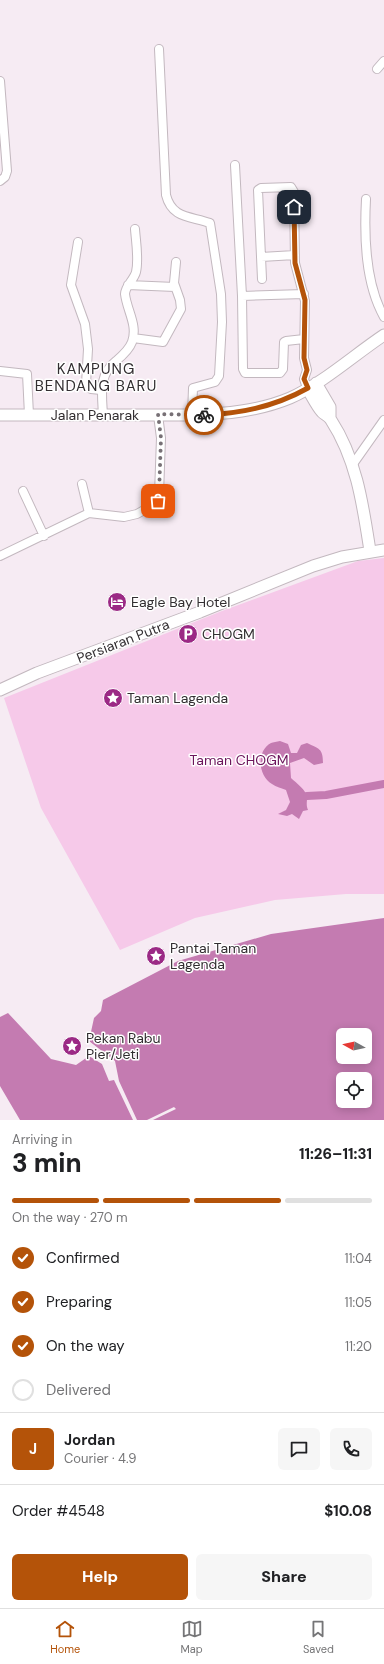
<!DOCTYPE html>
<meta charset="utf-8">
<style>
body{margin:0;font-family:"DM Sans",sans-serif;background:#f6f6f6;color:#202124;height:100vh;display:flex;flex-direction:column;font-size:15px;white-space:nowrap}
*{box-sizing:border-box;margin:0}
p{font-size:13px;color:#757577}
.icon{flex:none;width:22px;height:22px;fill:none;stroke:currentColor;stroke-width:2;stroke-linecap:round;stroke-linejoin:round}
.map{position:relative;height:1120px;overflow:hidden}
.details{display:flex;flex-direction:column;background:#fff;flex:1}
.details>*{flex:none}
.needle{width:26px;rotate:278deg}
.buttons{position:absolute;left:336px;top:1028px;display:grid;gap:8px}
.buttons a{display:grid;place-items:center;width:36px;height:36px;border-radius:6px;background:#fff;box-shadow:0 2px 10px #0003;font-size:20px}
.pin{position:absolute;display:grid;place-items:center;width:34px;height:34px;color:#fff;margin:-17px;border-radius:8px;box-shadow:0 2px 6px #0006}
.courier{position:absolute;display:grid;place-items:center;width:40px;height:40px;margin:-20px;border:3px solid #b45309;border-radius:50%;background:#fff;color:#222;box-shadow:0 1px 5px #0007}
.headline em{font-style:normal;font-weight:800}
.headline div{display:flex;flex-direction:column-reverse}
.headline{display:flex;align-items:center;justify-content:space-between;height:68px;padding:0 12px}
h1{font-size:26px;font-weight:800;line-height:30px}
.bar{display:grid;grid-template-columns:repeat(4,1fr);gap:6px 4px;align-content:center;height:48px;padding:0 12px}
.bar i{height:5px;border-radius:3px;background:#e0e0e0}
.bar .active{background:#b45309}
.bar p{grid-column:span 4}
.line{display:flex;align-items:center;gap:10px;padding:0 12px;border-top:1px solid #e0e0e0}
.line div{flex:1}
.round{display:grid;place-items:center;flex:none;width:42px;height:42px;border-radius:6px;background:#f6f6f6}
ol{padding:0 12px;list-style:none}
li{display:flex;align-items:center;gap:12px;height:44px}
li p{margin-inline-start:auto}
li .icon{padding:4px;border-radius:50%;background:#b45309;color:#fff;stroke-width:4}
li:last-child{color:#757577}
li i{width:22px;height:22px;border:2px solid #e0e0e0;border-radius:50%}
.action{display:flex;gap:8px;margin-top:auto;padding:8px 12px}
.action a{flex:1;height:46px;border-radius:6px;background:#b45309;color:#fff;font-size:16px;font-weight:800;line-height:46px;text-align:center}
.action a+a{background:#f6f6f6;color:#202124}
.tabs{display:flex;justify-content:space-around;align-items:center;height:56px;border-top:1px solid #e0e0e0;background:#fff;font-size:11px;color:#757577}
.tabs a{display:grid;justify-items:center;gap:2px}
.tabs .active{color:#b45309}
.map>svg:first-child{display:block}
.green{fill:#f6c9e9}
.water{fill:#c47bb1;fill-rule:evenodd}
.pier{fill:#f6ebf3}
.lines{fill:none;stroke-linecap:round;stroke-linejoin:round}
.canal{stroke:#c47bb1;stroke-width:8}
.street-casing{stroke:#c3b8bf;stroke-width:10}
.secondary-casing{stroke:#c3b8bf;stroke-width:13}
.street{stroke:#fff;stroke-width:8}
.secondary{stroke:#fff;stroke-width:11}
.done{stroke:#777075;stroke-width:4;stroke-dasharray:0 7.2}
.route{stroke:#b45309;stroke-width:5}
.labels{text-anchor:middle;stroke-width:3;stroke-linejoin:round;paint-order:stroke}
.street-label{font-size:14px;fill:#322e31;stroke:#fff}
.poi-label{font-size:14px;fill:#322e31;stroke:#fff;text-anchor:start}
.park-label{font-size:14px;fill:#6c155c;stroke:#fff}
.neighbourhood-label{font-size:15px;letter-spacing:1px;fill:#322e31;stroke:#fff}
</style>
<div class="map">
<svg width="384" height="1120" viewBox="0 0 384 1120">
<rect width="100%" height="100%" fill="#f6ebf3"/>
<path class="green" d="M 384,558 L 384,894 L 346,894 L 275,900 L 195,918 L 120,950 L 41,808 L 4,698 L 222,611 L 358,561 Z"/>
<path class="water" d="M 280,741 L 288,744 L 291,753 L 297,753 L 301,745 L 307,743 C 319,749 323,748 323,763 L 314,765 L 304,758 L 290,763 L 291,778 C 296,783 307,790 307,798 C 307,803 306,805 308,810 L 303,811 L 299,819 L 292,814 L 287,816 L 278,814 L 286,810 L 290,802 L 286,790 C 282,788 276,787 272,784 C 258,776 256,751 271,743 C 273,742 277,742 280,741 Z
M 384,918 L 384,1120 L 20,1120 L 0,1086 L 0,1017 L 8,1013 L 51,1059 L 76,1065 L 89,1056 L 89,1041 L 94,1018 L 101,1011 L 103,1000 L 178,961 L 271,934 ZM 343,1035 L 365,1035 L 365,1057 L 343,1057 ZM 343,1079 L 365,1079 L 365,1101 L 343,1101 Z"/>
<path class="pier" d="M 89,1041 L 115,1061 L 119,1081 L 137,1120 L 133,1120 L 114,1080 L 109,1081 L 102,1064 L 89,1056 Z
M 174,1107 L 176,1109 L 153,1120 L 147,1120 Z"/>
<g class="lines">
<path class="canal" d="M 307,796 L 326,795 L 384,784"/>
<g class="street-casing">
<path id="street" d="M 159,49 L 166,195 C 172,219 191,216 210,223 L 221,294 L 222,322 L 219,376 L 215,382 L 193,388 L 192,415
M 377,69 L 384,61
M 0,81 L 7,171 L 5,177 L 0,181
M 235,165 L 242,296 L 243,369 L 245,373 L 280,373 L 283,369 L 284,342 L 286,341 L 304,339
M 366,199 C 364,237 365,283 384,317
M 78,242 L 71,285 L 85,324 L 88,349 L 86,384 L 91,389 L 101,390
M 261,257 L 295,255
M 262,279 L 258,190 L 261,188 L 291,187 L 294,192 L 295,263 L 305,301 L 304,358 L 307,370 L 304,379 L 307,388
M 128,285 L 175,287
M 242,296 L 304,294
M 133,338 L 163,342 L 181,309 L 180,300 L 174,283 L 176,262
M 0,371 L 27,374 L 29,415
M 103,415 C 102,394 98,375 116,361 C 122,356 129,350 132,342 C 138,325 127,311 125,294 C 125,286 134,280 136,272 C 139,259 136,243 135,229
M 353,464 L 384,420
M 82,484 L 89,513
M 23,491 L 44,536
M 0,556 L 89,513 L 124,517 L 137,514 L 151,506 L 158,501 L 159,494 L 161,438 L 158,415"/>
</g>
<g class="secondary-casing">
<path id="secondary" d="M 316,383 L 330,407 L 330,418
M 307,388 C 312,396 316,405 322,412 C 325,415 329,416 331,420 C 357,460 363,506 370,551
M 0,415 L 192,415 C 225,414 259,411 290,398 C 322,384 354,355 384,335
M 0,690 L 37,673 L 200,612 L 313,566 L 342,557 L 384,550"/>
</g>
<use href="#street" class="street"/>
<use href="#secondary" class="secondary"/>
</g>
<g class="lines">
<path class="done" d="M 158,501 L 159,494 L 161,438 L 158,414 L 204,415"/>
<path class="route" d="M 204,415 C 240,414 276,406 308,388 L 304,379 L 307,370 L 304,358 L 305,300 L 295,263 L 294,207"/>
</g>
<defs>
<g id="hotel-disc" transform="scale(1)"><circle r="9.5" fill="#9b2985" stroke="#fff"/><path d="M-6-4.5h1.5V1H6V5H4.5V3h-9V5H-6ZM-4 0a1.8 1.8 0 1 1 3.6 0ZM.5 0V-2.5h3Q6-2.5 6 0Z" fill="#fff"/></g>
<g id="parking-disc" transform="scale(1)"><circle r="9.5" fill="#9b2985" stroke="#fff"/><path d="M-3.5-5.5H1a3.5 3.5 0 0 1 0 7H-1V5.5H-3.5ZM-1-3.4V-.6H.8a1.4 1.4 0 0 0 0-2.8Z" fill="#fff"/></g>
<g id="sight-disc" transform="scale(1)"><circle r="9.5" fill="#9b2985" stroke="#fff"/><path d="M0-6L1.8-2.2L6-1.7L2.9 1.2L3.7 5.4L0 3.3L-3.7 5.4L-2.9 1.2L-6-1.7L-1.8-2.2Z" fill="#fff"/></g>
</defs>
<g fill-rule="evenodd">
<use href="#hotel-disc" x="117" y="602"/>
<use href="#parking-disc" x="188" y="634"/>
<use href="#sight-disc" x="113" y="698"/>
<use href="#sight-disc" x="156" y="956"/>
<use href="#sight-disc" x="72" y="1046"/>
</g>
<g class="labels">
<g class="street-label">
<text x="95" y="420">Jalan Penarak</text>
<text transform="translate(123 641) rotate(-21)" y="5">Persiaran Putra</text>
</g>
<g class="poi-label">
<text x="131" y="607">Eagle Bay Hotel</text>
<text x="202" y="639">CHOGM</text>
<text x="127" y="703">Taman Lagenda</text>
<text x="170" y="953">Pantai Taman<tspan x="170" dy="16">Lagenda</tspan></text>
<text x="86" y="1043">Pekan Rabu<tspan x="86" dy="16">Pier/Jeti</tspan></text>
</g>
<g class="park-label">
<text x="239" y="765">Taman CHOGM</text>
</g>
<g class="neighbourhood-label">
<text x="96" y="374">KAMPUNG<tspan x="96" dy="17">BENDANG BARU</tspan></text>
</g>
</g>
</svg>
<div class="buttons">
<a><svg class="needle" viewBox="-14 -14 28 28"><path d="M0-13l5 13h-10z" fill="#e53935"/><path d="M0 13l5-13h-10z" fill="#757577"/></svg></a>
<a><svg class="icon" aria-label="locate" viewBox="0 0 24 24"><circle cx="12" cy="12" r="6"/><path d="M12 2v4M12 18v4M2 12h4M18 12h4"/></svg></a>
</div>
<div class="pin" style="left:158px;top:501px;background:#ea580c"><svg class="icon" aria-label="bag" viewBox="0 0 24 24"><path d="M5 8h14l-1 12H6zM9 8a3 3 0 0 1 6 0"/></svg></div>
<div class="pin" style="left:294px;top:207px;background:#1f2937"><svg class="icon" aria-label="home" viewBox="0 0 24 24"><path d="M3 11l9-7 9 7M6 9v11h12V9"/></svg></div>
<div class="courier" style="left:204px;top:415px"><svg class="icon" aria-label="bike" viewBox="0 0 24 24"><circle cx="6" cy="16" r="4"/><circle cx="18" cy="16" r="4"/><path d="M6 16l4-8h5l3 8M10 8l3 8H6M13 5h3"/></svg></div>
</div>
<section class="details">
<div class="headline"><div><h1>3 min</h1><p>Arriving in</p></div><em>11:26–11:31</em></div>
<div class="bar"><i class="active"></i><i class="active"></i><i class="active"></i><i></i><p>On the way · 270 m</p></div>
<ol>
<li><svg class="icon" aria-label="check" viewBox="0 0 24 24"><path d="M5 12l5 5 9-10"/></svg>Confirmed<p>11:04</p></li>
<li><svg class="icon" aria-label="check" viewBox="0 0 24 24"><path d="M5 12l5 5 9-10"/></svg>Preparing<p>11:05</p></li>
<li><svg class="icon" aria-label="check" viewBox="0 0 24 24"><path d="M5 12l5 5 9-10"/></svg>On the way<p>11:20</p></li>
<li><i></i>Delivered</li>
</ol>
<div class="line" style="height:72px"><b class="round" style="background:#b45309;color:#fff">J</b><div><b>Jordan</b><p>Courier · 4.9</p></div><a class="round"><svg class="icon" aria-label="chat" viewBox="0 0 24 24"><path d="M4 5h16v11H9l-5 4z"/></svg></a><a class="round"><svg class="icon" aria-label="phone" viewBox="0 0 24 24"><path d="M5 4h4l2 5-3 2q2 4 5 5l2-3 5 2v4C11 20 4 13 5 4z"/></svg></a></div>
<div class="line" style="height:52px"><div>Order #4548</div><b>$10.08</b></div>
<div class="action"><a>Help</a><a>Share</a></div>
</section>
<nav class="tabs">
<a class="active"><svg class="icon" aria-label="home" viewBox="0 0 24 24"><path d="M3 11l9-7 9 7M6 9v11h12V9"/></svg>Home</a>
<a><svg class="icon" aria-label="map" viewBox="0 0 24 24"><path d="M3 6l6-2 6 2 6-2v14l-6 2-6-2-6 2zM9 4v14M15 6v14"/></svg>Map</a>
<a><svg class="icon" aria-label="saved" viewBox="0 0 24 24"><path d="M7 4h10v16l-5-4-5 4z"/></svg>Saved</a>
</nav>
